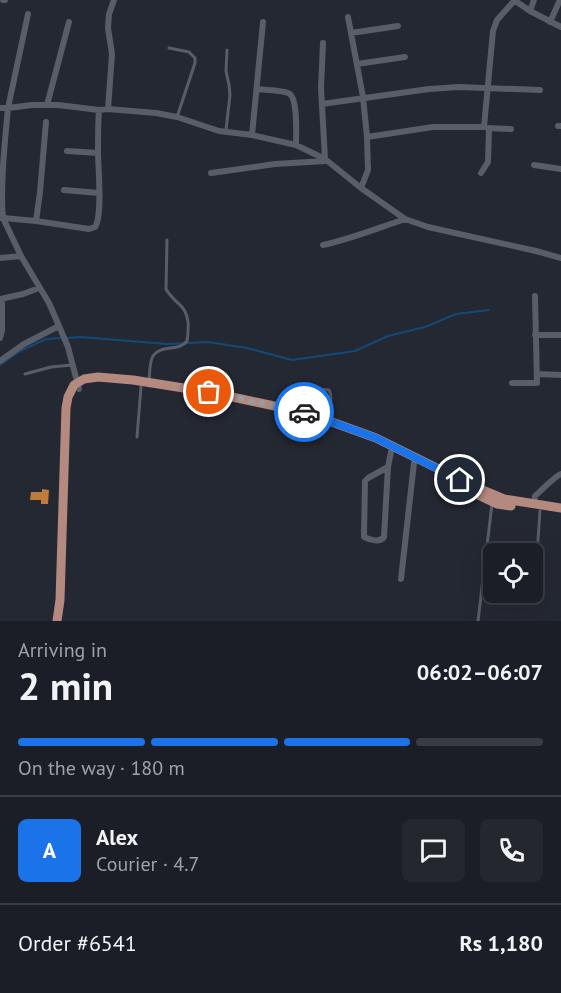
<!DOCTYPE html>
<meta charset="utf-8">
<style>
body{margin:0;font-family:"PT Sans",sans-serif;background:#24272e;color:#f1f3f6;height:100vh;display:flex;flex-direction:column;font-size:22px;white-space:nowrap}
*{box-sizing:border-box;margin:0}
p{font-size:20px;color:#a0a2a7}
.icon{flex:none;width:33px;height:33px;fill:none;stroke:currentColor;stroke-width:2;stroke-linecap:round;stroke-linejoin:round}
.map{position:relative;height:621px;overflow:hidden}
.sheet{display:flex;flex-direction:column;background:#1b1e26;flex:1}
.sheet>*{flex:none}
.buttons{position:absolute;left:483px;top:543px;display:grid;gap:12px}
.buttons a{display:grid;place-items:center;width:60px;height:60px;border-radius:9px;background:#1b1e26;box-shadow:0 6px 24px #0002,0 0 0 2px #393c43;font-size:30px}
.pin{position:absolute;display:grid;place-items:center;width:51px;height:51px;color:#fff;margin:-26px;border:3px solid #fff;border-radius:50%;box-shadow:0 2px 6px #0007}
.courier{position:absolute;display:grid;place-items:center;width:60px;height:60px;margin:-30px;border:4px solid #1a73e8;border-radius:50%;background:#fff;color:#222;box-shadow:0 2px 8px #0007}
.headline em{font-style:normal;font-weight:800}
.headline div{display:flex;flex-direction:column-reverse}
.headline{display:flex;align-items:center;justify-content:space-between;height:102px;padding:0 18px}
h1{font-size:39px;font-weight:800;line-height:45px}
.bar{display:grid;grid-template-columns:repeat(4,1fr);gap:9px 6px;align-content:center;height:72px;padding:0 18px}
.bar i{height:8px;border-radius:4px;background:#393c43}
.bar .on{background:#1a73e8}
.bar p{grid-column:span 4}
.line{display:flex;align-items:center;gap:15px;padding:0 18px;border-top:2px solid #393c43}
.line div{flex:1}
.round{display:grid;place-items:center;flex:none;width:63px;height:63px;border-radius:9px;background:#24272e}
.map>svg:first-child{display:block}
.lines{fill:none;stroke-linecap:round;stroke-linejoin:round}
.stream{stroke:#144977;stroke-width:2}
.building{fill:#c07b3a}
.service{stroke:#585d68;stroke-width:3}
.minor{stroke:#585d68;stroke-width:6}
.primary{stroke:#b48980;stroke-width:9}
.done{stroke:#989ca3;stroke-width:6;stroke-dasharray:0 10.8}
.route{stroke:#1a73e8;stroke-width:8}
</style>
<div class="map">
<svg width="561" height="621" viewBox="0 0 561 621">
<rect width="100%" height="100%" fill="#242832"/>
<g class="lines">
<path class="stream" d="M 67,338 L 81,337 L 167,344 L 208,342 L 247,348 L 292,360 L 355,351 L 388,336 L 425,327 L 456,314 L 489,310
M 0,365 L 20,351 L 46,339 L 61,338"/>
</g>
<path class="building" d="M 42,489 L 49,490 L 48,504 L 41,504 L 41,500 L 30,500 L 31,492 L 42,492 Z"/>
<g class="lines">
<path class="service" d="M 169,48 L 189,52 L 195,58 L 195,63 L 177,117
M 226,130 L 230,95 L 229,85 L 226,71 L 227,50
M 25,374 L 51,367 L 72,365
M 149,381 C 150,373 149,363 153,356 C 161,344 179,352 187,341 C 189,328 190,313 179,304 C 174,299 169,295 166,289 L 167,240
M 314,407 L 320,389 L 329,390 C 333,397 330,406 328,414
M 309,412 C 314,404 323,405 328,413
M 137,437 L 141,387
M 535,582 L 540,511
M 478,621 L 492,504"/>
<path class="minor" d="M 3,0 L 5,0
M 514,0 L 530,11 L 561,27
M 530,11 L 534,0
M 28,14 L 8,108 L 32,105 L 58,105 L 99,110
M 348,17 L 363,97 L 367,137 L 368,170 L 361,188
M 550,22 L 560,0
M 351,33 L 398,26
M 323,43 L 321,88 L 325,159
M 357,64 L 405,57
M 257,89 C 265,90 285,90 290,94 C 298,101 296,135 296,145
M 322,104 L 429,89 L 459,87 L 540,90
M 47,105 L 69,22
M 0,108 L 8,108 C 5,140 0,187 3,218 L 1,218
M 108,109 L 112,54 L 108,28 L 109,14 L 114,0
M 558,126 L 561,126
M 487,128 L 511,129
M 252,135 L 263,22
M 367,137 L 433,127 L 484,127 L 493,31 L 497,20 L 514,1
M 67,151 L 98,153
M 534,165 L 561,169
M 211,173 L 275,164 L 326,161
M 481,173 L 488,162 L 489,128
M 64,190 L 99,193
M 36,221 L 40,192 L 46,122
M 323,245 C 351,239 378,228 405,219
M 0,258 L 21,256
M 0,299 L 23,294 L 39,288
M 535,335 L 561,335
M 0,338 L 2,331 L 2,299
M 0,361 L 24,344 L 59,326
M 537,374 L 561,375
M 512,383 L 537,383 L 535,296
M 79,389 L 68,347 L 59,326 L 49,303 L 21,256 L 3,218 L 36,221 L 89,229 L 95,227 C 103,216 98,168 98,152 C 98,138 98,124 99,110 L 108,109 L 156,113 L 177,117 L 219,131 L 252,135 L 296,145 L 325,159 L 361,188 L 405,219 L 428,227 L 536,251 L 561,258
M 388,467 L 368,478 L 365,481 L 364,534 L 364,537 C 370,540 380,543 384,537 L 388,467 L 391,452
M 534,505 L 535,496 C 542,490 554,477 561,474
M 401,579 L 414,463"/>
<path class="primary" d="M 476,494 L 497,504 L 511,506
M 57,621 L 60,600 L 66,408 L 68,397 L 74,385 L 84,379 L 98,377 L 133,380 L 209,392 L 307,413 L 376,438 L 473,486 L 504,499 L 561,508"/>
</g>
<g class="lines">
<path class="done" d="M 209,392 L 304,412"/>
<path class="route" d="M 304,412 L 376,438 L 460,480"/>
</g>
</svg>
<div class="buttons">
<a><svg class="icon" aria-label="locate" viewBox="0 0 24 24"><circle cx="12" cy="12" r="6"/><path d="M12 2v4M12 18v4M2 12h4M18 12h4"/></svg></a>
</div>
<div class="pin" style="left:209px;top:392px;background:#ea580c"><svg class="icon" aria-label="bag" viewBox="0 0 24 24"><path d="M5 8h14l-1 12H6zM9 8a3 3 0 0 1 6 0"/></svg></div>
<div class="pin" style="left:460px;top:480px;background:#1f2937"><svg class="icon" aria-label="home" viewBox="0 0 24 24"><path d="M3 11l9-7 9 7M6 9v11h12V9"/></svg></div>
<div class="courier" style="left:304px;top:412px"><svg class="icon" aria-label="car" viewBox="0 0 24 24"><path d="M5 17H2v-5l4-1 3-4h7l3 4 3 1v5h-3M9 17h6M6 11h13"/><circle cx="7" cy="17" r="2"/><circle cx="17" cy="17" r="2"/></svg></div>
</div>
<section class="sheet">
<div class="headline"><div><h1>2 min</h1><p>Arriving in</p></div><em>06:02–06:07</em></div>
<div class="bar"><i class="on"></i><i class="on"></i><i class="on"></i><i></i><p>On the way · 180 m</p></div>
<div class="line" style="height:108px"><b class="round" style="background:#1a73e8;color:#fff">A</b><div><b>Alex</b><p>Courier · 4.7</p></div><a class="round"><svg class="icon" aria-label="chat" viewBox="0 0 24 24"><path d="M4 5h16v11H9l-5 4z"/></svg></a><a class="round"><svg class="icon" aria-label="phone" viewBox="0 0 24 24"><path d="M5 4h4l2 5-3 2q2 4 5 5l2-3 5 2v4C11 20 4 13 5 4z"/></svg></a></div>
<div class="line" style="height:78px"><div>Order #6541</div><b>Rs 1,180</b></div>
</section>
